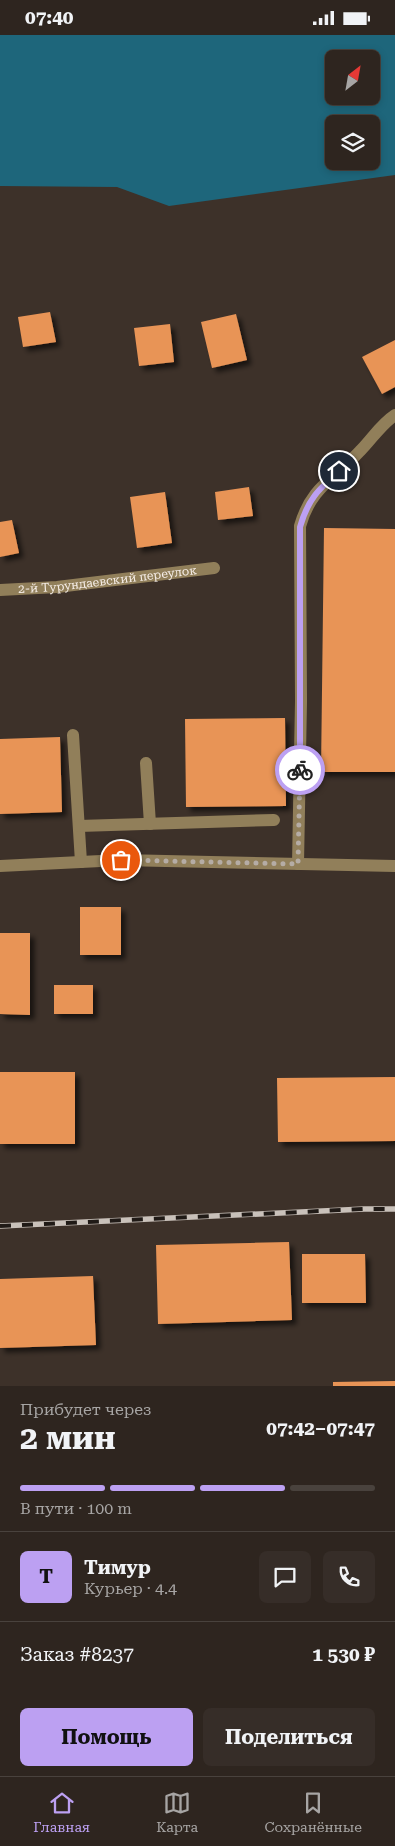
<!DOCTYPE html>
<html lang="ru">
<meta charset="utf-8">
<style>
body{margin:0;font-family:"Roboto Serif",serif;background:#362d28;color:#f1f3f6;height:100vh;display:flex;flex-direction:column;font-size:19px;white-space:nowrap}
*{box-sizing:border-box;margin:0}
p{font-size:16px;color:#a7a5a4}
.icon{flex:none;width:28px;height:28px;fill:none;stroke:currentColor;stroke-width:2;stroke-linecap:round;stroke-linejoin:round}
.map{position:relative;height:1351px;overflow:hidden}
.panel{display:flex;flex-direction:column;background:#2e251f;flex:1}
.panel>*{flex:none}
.needle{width:32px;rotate:31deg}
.fabs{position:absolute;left:325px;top:15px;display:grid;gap:10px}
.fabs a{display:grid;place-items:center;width:55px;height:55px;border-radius:8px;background:#2e251f;box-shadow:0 2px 8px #0003,0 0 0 1px #49423d;font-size:25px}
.pin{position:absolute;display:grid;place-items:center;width:42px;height:42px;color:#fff;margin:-21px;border:2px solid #fff;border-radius:50%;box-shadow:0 1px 5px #0007}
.courier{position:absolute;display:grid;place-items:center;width:50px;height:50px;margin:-25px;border:4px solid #bca0f2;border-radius:50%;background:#fff;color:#222;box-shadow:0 1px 6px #0007}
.head em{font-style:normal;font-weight:700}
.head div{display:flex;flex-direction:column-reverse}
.head{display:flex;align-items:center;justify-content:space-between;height:85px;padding:0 20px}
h1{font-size:32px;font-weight:700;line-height:38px}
.bar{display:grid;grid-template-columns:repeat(4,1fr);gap:8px 5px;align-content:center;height:60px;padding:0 20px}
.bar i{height:6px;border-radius:4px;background:#49423d}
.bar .active{background:#bca0f2}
.bar p{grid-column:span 4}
.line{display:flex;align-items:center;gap:12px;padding:0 20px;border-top:1px solid #49423d}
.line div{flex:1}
.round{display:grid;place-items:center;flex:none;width:52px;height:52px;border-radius:8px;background:#362d28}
.button{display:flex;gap:10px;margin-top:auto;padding:10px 20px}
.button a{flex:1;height:58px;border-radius:8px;background:#bca0f2;color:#111;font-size:20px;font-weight:700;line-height:58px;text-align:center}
.button a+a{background:#362d28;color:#f1f3f6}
.status{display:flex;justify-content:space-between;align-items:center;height:35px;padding:0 25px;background:#2e251f;direction:ltr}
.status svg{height:14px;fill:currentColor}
.dock{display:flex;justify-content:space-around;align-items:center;height:70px;border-top:1px solid #49423d;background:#2e251f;font-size:14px;color:#a7a5a4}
.dock a{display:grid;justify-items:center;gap:2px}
.dock .active{color:#bca0f2}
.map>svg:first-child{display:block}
.water{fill:#1e667b;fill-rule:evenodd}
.building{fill:#e89457;filter:url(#shadow)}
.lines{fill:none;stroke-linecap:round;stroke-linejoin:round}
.minor{stroke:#917f5a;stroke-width:12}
.rail-casing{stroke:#c9c1ba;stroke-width:5.5}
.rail{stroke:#201a16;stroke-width:4;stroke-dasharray:11;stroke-linecap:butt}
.done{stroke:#b5aca5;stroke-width:5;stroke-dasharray:0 9}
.route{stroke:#bca0f2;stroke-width:6}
.labels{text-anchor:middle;stroke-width:5;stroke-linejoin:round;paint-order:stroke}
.street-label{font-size:12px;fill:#f6eee8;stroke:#201a16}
</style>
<div class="status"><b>07:40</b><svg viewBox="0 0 49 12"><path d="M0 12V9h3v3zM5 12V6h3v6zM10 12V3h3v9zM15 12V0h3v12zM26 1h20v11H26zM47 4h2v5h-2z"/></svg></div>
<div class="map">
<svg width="395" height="1351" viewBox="0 0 395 1351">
<defs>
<filter id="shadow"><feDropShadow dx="4.5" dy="4.5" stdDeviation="2.5" flood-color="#0009"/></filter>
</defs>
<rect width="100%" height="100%" fill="#3d3129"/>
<path class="water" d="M 0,0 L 395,0 L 395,140 L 169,171 L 117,152 L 0,151 ZM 334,24 L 371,24 L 371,61 L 334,61 ZM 334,89 L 371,89 L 371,126 L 334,126 Z"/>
<path class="building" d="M 50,277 L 56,307 L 23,312 L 18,282 Z
M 236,279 L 247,325 L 212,333 L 201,287 Z
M 170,289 L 174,327 L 139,331 L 134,293 Z
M 395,305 L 395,352 L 382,359 L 362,322 Z
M 249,452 L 253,481 L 218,485 L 215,457 Z
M 165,457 L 172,508 L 137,513 L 130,462 Z
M 12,485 L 19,518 L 0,522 L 0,487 Z
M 324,493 L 395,494 L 395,737 L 321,737 Z
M 285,683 L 286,771 L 186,772 L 185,684 Z
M 60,702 L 62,777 L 0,779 L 0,704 Z
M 80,872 L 121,872 L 121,920 L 80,920 Z
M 0,898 L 30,898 L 30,980 L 0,979 Z
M 54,950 L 93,950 L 93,979 L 54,979 Z
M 0,1037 L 75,1037 L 75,1109 L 0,1109 Z
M 395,1042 L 395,1106 L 278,1107 L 277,1043 Z
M 289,1207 L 292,1285 L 158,1289 L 156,1210 Z
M 302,1219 L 365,1219 L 366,1268 L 302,1268 Z
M 93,1241 L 96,1310 L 0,1313 L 0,1244 Z
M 395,1346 L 395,1351 L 333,1351 L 333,1347 Z"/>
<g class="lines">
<g class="minor">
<path id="s1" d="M 0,555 L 57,552 L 214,533"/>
<path d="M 73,700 L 81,827"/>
<path d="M 146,728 L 150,789"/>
<path d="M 79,791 L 274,785"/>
<path d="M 298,829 L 301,666 L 300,491 C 311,452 334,444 360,416 C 372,404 381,389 395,380"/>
<path d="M 0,831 L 121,825 L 395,831"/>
</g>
<g class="rail-casing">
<path id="rail" d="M 0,1191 L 364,1174 L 395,1174"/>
</g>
<use href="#rail" class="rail"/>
</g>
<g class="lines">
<path class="done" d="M 121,825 L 298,829 L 300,735"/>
<path class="route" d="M 300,735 L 300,492 C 308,464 318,455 339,436"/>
</g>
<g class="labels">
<g class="street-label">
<text dy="4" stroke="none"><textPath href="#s1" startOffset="108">2-й Турундаевский переулок</textPath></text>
</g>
</g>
</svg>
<div class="fabs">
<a><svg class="needle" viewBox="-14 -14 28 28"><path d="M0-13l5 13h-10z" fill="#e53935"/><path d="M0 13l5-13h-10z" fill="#a7a5a4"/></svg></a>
<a><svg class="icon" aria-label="layers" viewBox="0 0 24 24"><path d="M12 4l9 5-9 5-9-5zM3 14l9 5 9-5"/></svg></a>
</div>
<div class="pin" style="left:121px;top:825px;background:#ea580c"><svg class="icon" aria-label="bag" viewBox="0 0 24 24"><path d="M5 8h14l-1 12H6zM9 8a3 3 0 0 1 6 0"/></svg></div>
<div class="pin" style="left:339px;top:436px;background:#1f2937"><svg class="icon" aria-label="home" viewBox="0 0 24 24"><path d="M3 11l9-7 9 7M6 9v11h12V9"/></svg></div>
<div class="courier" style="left:300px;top:735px"><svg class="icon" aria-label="bike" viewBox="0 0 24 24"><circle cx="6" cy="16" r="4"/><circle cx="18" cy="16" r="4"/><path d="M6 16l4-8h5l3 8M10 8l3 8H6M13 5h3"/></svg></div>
</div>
<section class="panel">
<div class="head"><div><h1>2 мин</h1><p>Прибудет через</p></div><em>07:42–07:47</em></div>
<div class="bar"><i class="active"></i><i class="active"></i><i class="active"></i><i></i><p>В пути · 100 m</p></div>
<div class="line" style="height:90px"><b class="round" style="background:#bca0f2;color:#111">Т</b><div><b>Тимур</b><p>Курьер · 4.4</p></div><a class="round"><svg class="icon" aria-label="chat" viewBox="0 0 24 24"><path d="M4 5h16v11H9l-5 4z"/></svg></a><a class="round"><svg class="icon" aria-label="phone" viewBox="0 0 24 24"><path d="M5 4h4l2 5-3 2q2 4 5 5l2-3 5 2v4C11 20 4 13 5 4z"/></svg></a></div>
<div class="line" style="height:65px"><div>Заказ #8237</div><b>1 530 ₽</b></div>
<div class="button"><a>Помощь</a><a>Поделиться</a></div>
</section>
<nav class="dock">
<a class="active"><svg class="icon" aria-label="home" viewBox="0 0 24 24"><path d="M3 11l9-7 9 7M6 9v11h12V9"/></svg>Главная</a>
<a><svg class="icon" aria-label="map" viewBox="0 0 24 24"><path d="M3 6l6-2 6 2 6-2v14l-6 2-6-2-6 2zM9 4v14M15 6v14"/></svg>Карта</a>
<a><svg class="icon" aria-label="saved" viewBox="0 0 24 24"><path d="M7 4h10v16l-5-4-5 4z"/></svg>Сохранённые</a>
</nav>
